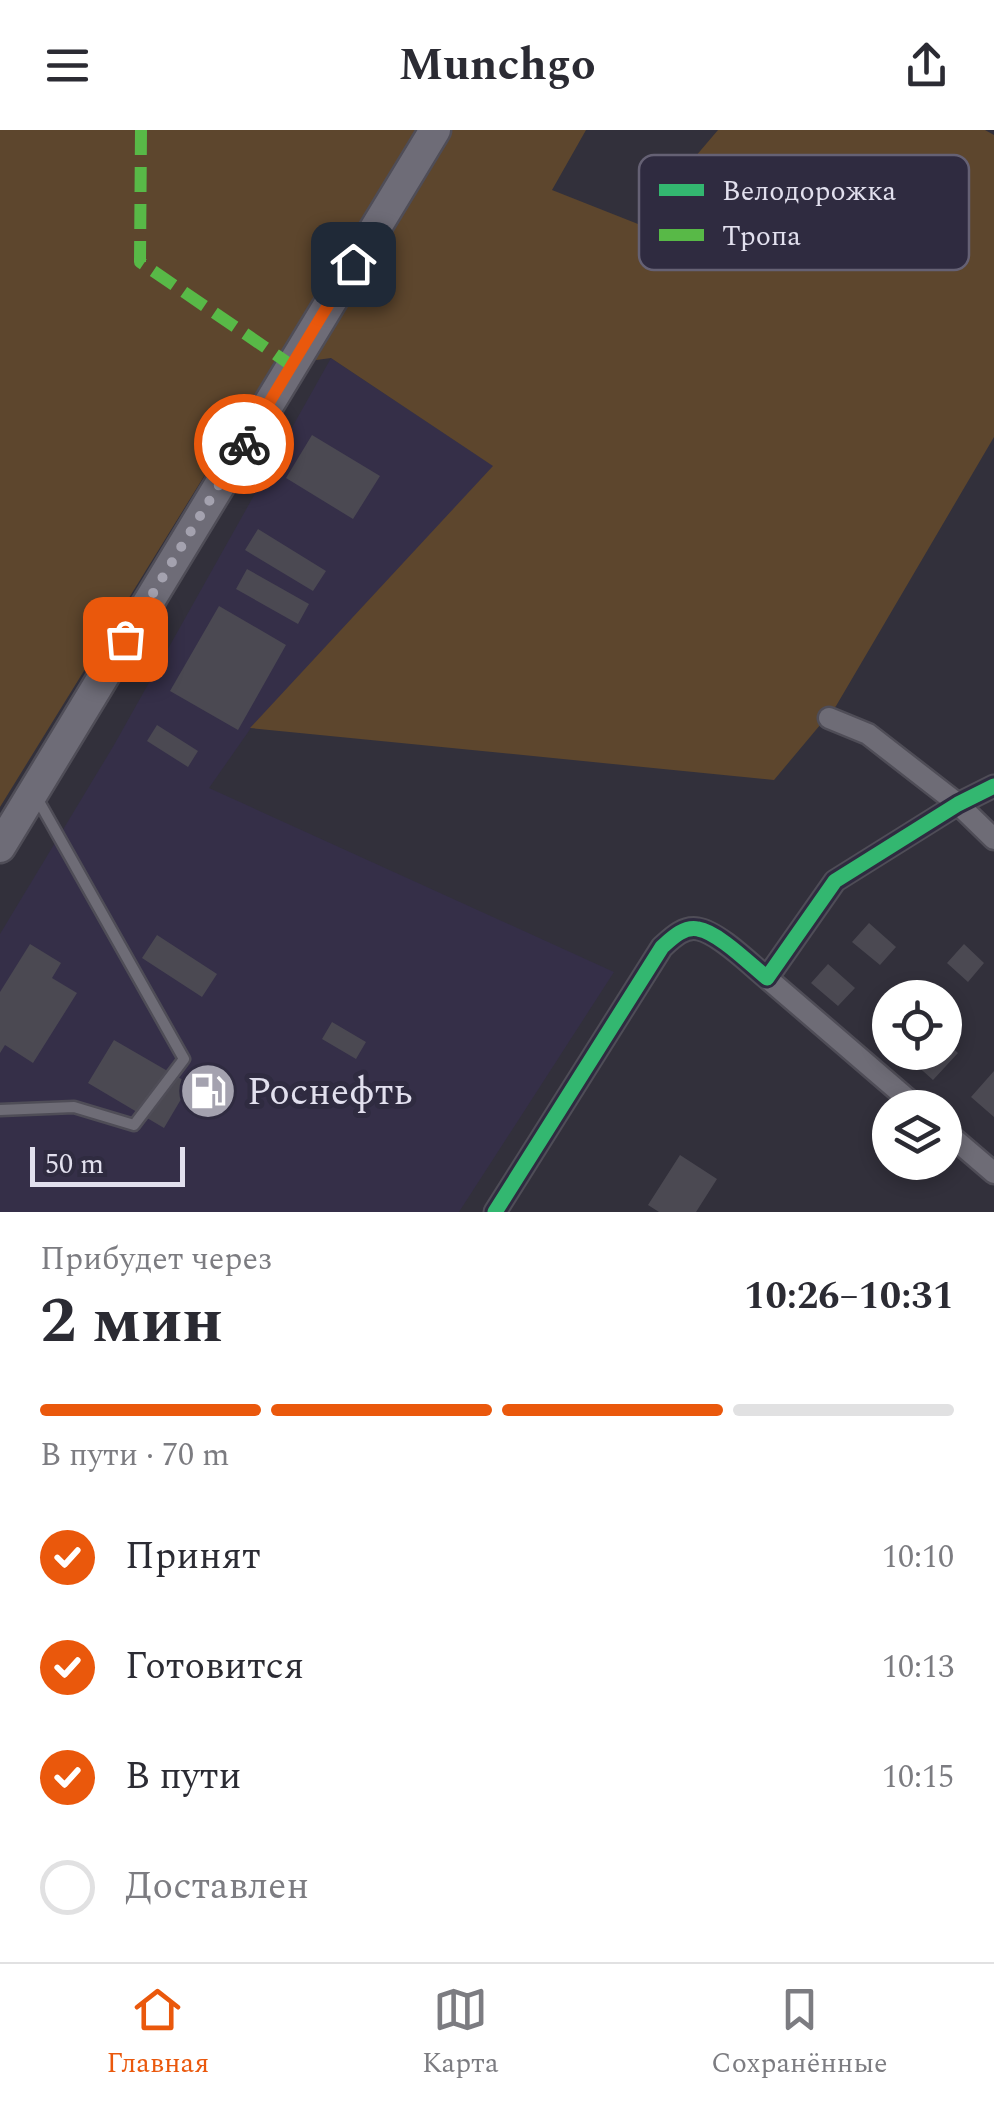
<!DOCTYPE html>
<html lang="ru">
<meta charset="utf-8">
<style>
body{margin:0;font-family:Spectral,serif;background:#f2f2f3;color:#2b2b33;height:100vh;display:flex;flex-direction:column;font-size:38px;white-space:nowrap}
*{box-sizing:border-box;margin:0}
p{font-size:32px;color:#7c7c81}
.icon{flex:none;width:55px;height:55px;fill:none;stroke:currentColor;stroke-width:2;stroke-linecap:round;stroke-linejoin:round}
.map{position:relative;height:1082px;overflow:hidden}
.panel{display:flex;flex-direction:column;background:#fff;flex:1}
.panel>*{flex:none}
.buttons{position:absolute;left:872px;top:850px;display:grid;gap:20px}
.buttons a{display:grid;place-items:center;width:90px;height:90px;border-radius:50%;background:#fff;box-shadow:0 5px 15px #0003;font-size:50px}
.scale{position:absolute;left:30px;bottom:25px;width:155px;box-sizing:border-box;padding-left:10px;border:5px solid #e2e0ee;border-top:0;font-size:28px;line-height:35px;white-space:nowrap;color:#e2e0ee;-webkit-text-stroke:8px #2f2b40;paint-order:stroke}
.pin{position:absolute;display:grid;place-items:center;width:85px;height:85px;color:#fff;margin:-42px;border-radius:20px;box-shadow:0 5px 15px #0006}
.courier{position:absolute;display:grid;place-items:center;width:100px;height:100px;margin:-50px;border:8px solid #ea580c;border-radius:50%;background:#fff;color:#222;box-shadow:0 2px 12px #0007}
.headline em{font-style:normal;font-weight:700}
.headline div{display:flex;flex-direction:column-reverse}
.headline{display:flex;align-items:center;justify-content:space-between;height:170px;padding:0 40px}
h1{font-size:65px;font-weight:700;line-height:75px}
.bar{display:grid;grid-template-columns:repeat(4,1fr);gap:15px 10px;align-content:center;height:120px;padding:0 40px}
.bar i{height:12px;border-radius:8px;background:#e1e1e2}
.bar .active{background:#ea580c}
.bar p{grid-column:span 4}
ol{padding:0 40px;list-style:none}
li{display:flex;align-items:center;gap:30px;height:110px}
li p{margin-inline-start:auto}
li .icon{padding:10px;border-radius:50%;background:#ea580c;color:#fff;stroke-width:4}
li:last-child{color:#7c7c81}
li i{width:55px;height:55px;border:5px solid #e1e1e2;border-radius:50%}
header{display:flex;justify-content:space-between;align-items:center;height:130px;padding:0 40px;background:#fff;font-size:45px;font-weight:700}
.tab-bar{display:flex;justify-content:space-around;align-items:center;height:140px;border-top:2px solid #e1e1e2;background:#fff;font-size:28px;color:#7c7c81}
.tab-bar a{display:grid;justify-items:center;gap:5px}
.tab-bar .active{color:#ea580c}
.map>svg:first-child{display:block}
.built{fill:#352f48}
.green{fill:#5d462d}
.building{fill:#4b4952}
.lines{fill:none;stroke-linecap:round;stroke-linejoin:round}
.service-casing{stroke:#4f4d57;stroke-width:15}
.minor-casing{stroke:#4f4d57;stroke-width:25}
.primary-casing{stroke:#4f4d57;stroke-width:35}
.service{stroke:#6e6c76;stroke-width:10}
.minor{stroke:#6e6c76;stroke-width:20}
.primary{stroke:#6e6c77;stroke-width:30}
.quiet{stroke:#58b947;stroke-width:12;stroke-dasharray:25 12;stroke-linecap:butt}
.cycleway-casing{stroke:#2f2b40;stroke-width:21}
.cycleway{stroke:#33b770;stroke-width:15}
.done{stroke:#a4a2af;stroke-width:10;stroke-dasharray:0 18}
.route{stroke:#ea580c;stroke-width:12}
.labels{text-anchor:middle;stroke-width:10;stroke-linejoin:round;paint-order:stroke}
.poi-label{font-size:38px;fill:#e2e0ee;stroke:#2f2b40;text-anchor:start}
.key{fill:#2f2b40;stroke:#656174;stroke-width:2.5}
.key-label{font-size:28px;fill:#e2e0ee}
</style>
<header><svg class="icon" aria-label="menu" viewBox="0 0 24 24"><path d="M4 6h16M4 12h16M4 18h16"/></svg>Munchgo<svg class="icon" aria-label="share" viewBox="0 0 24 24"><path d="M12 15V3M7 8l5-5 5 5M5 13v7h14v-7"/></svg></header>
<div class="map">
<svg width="994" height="1082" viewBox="0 0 994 1082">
<rect width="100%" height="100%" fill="#32303b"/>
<path class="built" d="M 331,228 L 494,336 L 251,598 L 209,658 L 614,842 L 459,1082 L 0,1082 L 0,804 L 114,615 Z"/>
<path class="green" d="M 0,0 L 586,0 L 552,60 L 638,94 L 718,0 L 985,0 L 994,5 L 994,307 L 836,576 L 774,650 L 250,598 L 493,336 L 331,228 L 272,236 L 0,677 Z"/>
<path class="building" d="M 312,305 L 380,346 L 353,389 L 286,348 Z
M 258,399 L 326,441 L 313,461 L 245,420 Z
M 247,439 L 309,474 L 298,494 L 236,459 Z
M 219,476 L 286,515 L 238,600 L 170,561 Z
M 157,595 L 198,621 L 188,637 L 147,611 Z
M 869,793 L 896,817 L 880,835 L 852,812 Z
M 157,805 L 217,844 L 202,867 L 142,828 Z
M 30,814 L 61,833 L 52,848 L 77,863 L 33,933 L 5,915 L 0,923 L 0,862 Z
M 964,814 L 984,833 L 968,852 L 947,833 Z
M 828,834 L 855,858 L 838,876 L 811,853 Z
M 332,892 L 366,912 L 356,929 L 322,909 Z
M 114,910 L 190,954 L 164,998 L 88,953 Z
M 945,911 L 958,923 L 933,950 L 914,933 L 924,922 L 945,922 Z
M 202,941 L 228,957 L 213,981 L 187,965 Z
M 994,941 L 994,987 L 971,967 Z
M 680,1025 L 717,1049 L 696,1082 L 659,1082 L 648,1075 Z"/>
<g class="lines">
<g class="service-casing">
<path id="service" d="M 0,980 L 74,977 L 134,995 L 184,929 L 37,668"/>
</g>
<g class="minor-casing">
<path id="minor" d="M 829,588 L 868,604 L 958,674 L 994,709
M 767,848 L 918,978
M 945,1001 L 994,1043
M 495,1082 L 662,817 C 672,808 684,796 698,799 C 718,802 751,835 767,848 L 835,751 L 958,674 L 994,656"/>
</g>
<g class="primary-casing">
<path id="primary" d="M 0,717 L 435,0"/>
</g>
<use href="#service" class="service"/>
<use href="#minor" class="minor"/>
<use href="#primary" class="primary"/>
<path class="quiet" d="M 141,0 L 140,132 L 291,235"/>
<g class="cycleway-casing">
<path id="cycleway" d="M 495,1082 L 662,817 C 672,808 684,796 698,799 C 718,802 751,835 767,848 L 835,751 L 958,674 L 994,656"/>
</g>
<use href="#cycleway" class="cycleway"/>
</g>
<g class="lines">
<path class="done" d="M 125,509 L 244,314"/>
<path class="route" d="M 244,314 L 353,134"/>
</g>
<defs>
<g id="fuel-disc" transform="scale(2.875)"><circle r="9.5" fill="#a4a2af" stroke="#2f2b40"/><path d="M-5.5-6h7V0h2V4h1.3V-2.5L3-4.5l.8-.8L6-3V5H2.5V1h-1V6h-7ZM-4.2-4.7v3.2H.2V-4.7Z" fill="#fff"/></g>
</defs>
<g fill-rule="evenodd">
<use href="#fuel-disc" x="208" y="961"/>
</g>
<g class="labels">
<g class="poi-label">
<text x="247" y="974">Роснефть</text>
</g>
</g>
<rect x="639" y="25" width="330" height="115" rx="15" class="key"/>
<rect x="659" y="54" width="45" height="12" fill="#33b770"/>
<rect x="659" y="99" width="45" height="12" fill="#58b947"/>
<g class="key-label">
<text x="722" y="70">Велодорожка</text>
<text x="722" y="115">Тропа</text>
</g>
</svg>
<div class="buttons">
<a><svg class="icon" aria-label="locate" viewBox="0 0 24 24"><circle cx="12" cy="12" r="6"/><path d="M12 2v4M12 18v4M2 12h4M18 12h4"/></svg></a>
<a><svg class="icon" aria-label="layers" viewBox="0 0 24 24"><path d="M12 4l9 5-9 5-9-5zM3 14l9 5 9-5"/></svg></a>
</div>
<div class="scale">50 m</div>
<div class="pin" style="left:125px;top:509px;background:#ea580c"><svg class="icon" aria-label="bag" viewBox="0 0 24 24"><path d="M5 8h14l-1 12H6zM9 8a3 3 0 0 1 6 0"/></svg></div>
<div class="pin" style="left:353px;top:134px;background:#1f2937"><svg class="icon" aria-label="home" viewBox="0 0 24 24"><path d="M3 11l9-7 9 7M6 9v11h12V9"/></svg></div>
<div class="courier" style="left:244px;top:314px"><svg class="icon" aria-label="bike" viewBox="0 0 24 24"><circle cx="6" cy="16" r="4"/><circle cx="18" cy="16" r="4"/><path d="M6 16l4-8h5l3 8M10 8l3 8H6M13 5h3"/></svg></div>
</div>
<section class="panel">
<div class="headline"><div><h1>2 мин</h1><p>Прибудет через</p></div><em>10:26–10:31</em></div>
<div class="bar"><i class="active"></i><i class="active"></i><i class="active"></i><i></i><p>В пути · 70 m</p></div>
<ol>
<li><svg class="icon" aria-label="check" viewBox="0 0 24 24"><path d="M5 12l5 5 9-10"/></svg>Принят<p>10:10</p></li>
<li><svg class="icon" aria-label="check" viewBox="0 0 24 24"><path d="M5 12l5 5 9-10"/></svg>Готовится<p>10:13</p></li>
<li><svg class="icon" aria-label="check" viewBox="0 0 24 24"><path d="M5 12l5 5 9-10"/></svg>В пути<p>10:15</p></li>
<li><i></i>Доставлен</li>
</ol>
</section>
<nav class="tab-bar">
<a class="active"><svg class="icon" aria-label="home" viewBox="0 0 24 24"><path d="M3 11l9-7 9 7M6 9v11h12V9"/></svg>Главная</a>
<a><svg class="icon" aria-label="map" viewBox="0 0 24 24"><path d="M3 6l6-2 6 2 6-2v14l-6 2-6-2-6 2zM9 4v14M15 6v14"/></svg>Карта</a>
<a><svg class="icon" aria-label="saved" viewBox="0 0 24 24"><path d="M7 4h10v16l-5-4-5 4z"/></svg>Сохранённые</a>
</nav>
